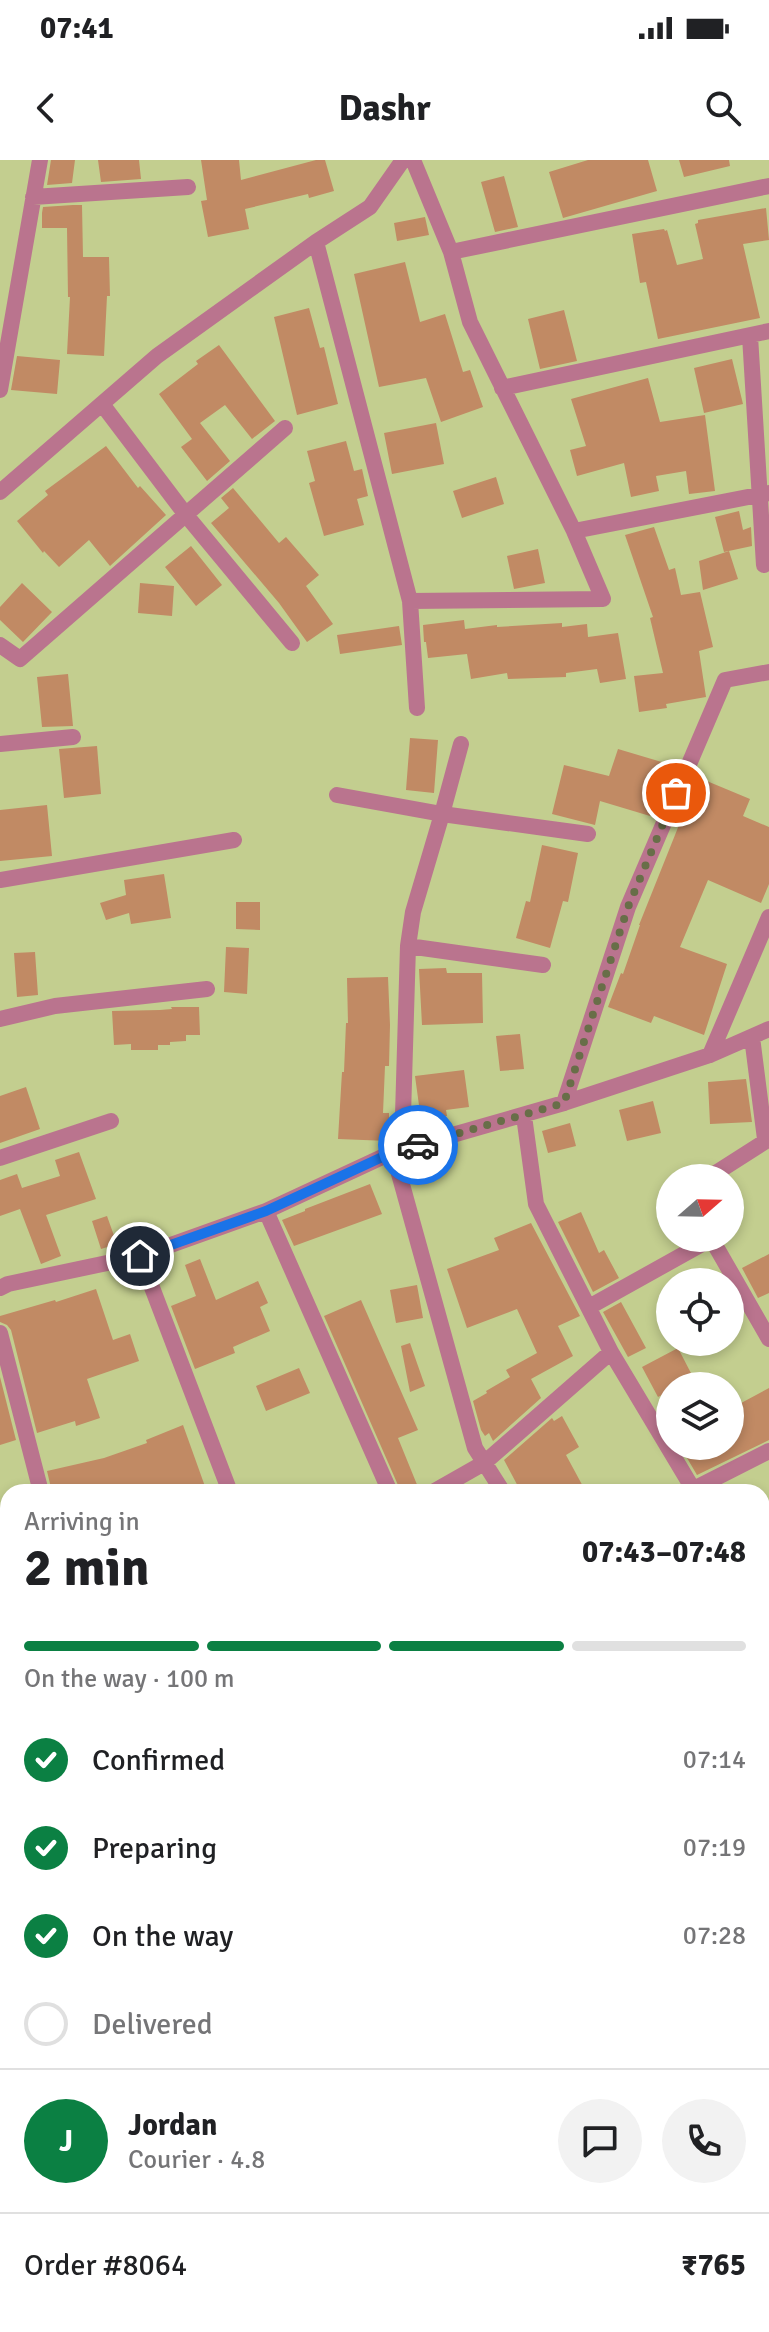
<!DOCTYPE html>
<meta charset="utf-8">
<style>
body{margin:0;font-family:Signika,sans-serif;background:#f2f2f2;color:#202124;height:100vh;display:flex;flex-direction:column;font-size:30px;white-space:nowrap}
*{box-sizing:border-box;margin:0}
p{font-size:26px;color:#757577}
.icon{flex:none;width:44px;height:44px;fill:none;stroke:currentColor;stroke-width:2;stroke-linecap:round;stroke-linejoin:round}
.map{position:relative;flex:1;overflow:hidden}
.sheet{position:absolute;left:0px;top:1324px;width:770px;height:848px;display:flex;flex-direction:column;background:#fff;border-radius:24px 24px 0 0;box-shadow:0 4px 12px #0003}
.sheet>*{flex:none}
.needle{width:52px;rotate:70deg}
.controls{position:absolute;left:656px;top:1004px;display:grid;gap:16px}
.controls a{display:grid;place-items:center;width:88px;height:88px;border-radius:50%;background:#fff;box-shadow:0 4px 12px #0003;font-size:40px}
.pin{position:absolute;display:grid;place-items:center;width:68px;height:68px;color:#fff;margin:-34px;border:4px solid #fff;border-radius:50%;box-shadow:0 2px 8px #0007}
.courier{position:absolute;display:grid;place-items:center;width:80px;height:80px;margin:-40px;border:6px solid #1a73e8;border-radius:50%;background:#fff;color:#222;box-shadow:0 2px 10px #0007}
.headline em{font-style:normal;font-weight:700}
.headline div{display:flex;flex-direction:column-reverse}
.headline{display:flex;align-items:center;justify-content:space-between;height:136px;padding:0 24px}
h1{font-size:52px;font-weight:700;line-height:60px}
.bar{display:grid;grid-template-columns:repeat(4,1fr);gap:12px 8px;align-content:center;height:96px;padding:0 24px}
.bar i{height:10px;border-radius:6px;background:#e0e0e0}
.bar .on{background:#0b8043}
.bar p{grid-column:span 4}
.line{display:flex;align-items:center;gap:20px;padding:0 24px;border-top:2px solid #e0e0e0}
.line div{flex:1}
.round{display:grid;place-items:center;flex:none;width:84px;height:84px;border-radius:42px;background:#f2f2f2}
ol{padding:0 24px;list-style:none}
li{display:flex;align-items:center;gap:24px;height:88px}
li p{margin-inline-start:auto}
li .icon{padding:8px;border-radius:50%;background:#0b8043;color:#fff;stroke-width:4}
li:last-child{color:#757577}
li i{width:44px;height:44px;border:4px solid #e0e0e0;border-radius:50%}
.status{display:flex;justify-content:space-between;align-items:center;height:56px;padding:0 40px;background:#fff;direction:ltr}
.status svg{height:22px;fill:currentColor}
header{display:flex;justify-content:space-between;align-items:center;height:104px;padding:0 24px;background:#fff;font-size:36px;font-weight:700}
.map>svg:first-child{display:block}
.building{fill:#c18a64}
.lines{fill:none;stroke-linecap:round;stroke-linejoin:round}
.street{stroke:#ba748e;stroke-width:16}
.secondary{stroke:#ad4773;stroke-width:16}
.done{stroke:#686e48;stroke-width:8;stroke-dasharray:0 14.4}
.route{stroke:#1a73e8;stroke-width:10}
</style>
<div class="status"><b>07:41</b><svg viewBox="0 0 49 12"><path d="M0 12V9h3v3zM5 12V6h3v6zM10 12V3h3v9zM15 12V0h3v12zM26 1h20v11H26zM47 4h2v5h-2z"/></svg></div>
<header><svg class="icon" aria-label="back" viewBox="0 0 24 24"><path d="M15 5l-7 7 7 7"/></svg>Dashr<svg class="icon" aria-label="search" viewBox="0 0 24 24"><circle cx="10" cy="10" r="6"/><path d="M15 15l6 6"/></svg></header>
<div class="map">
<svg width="769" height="2172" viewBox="0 0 769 2172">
<rect width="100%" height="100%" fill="#c3ce8f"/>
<path class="building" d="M 51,0 L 75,0 L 72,23 L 47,25 Z
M 98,0 L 139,0 L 141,19 L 101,22 Z
M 201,0 L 239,0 L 241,20 L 316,0 L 325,0 L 334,31 L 309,38 L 308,34 L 245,49 L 249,69 L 208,77 L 201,41 L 207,40 Z
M 588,0 L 648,0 L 657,31 L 563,58 L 549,12 Z
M 679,0 L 729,0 L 730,6 L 684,17 Z
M 504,16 L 518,67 L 495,72 L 481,22 Z
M 73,45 L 82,45 L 83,97 L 109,97 L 110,136 L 107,136 L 104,196 L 67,194 L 70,137 L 68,137 L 67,68 L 42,68 L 42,53 L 43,47 Z
M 766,48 L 769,80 L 743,84 L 760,158 L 658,179 L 646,122 L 640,123 L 632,74 L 664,69 L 665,71 L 667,70 L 677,105 L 703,99 L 695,64 L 698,63 L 698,60 Z
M 425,57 L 429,75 L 397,81 L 394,63 Z
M 405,102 L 420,162 L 445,154 L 463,212 L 470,210 L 483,247 L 441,262 L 426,218 L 379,227 L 354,114 Z
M 309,148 L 320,188 L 324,187 L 338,244 L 297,255 L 274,157 Z
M 564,150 L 577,201 L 540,209 L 528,159 Z
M 219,185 L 275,261 L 252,279 L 225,245 L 200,263 L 230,301 L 207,321 L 181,287 L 192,279 L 159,234 L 198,204 L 196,201 Z
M 17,196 L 60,200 L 57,234 L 11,230 Z
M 732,199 L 743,244 L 704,253 L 694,208 Z
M 648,218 L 660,262 L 705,255 L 715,331 L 689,334 L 686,311 L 656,316 L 659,331 L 631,337 L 624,303 L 577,316 L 570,290 L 586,286 L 571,239 Z
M 436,263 L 444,304 L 392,314 L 384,273 Z
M 346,281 L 354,311 L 362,309 L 368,336 L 357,339 L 364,365 L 324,376 L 309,323 L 315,321 L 307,291 Z
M 106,286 L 138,328 L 140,326 L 166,355 L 110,406 L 89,380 L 59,407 L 44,391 L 43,393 L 17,361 L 48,335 L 45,331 Z
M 496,317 L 504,344 L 462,358 L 453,331 Z
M 233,328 L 279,383 L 286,377 L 319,415 L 306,426 L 333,464 L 307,482 L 279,443 L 211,363 L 229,348 L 221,338 Z
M 739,351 L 743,370 L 751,367 L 752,386 L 724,392 L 715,357 Z
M 654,367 L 669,410 L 675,408 L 681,435 L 700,432 L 713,487 L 699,491 L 706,537 L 666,544 L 667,548 L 639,552 L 634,516 L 663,513 L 650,458 L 653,457 L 625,375 Z
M 191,386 L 222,425 L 196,446 L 165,407 Z
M 538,389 L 545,423 L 514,429 L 507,396 Z
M 729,391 L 738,419 L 703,430 L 699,401 Z
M 22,423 L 52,452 L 23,482 L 0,460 L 0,447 Z
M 140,423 L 174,426 L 172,456 L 138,453 Z
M 464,460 L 465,469 L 497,465 L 497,467 L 562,463 L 562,467 L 587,464 L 588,477 L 618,473 L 626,519 L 600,523 L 597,509 L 566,513 L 566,517 L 508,519 L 507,513 L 471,519 L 467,494 L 428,498 L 426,482 L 424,482 L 423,465 Z
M 399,466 L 402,485 L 340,494 L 337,475 Z
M 68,514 L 73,566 L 42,567 L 37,517 Z
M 410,578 L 438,580 L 434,633 L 406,630 Z
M 97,586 L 101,634 L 64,638 L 59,589 Z
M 618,589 L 665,603 L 650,656 L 600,641 L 595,665 L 552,654 L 564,605 L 609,616 Z
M 702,619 L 750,639 L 743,656 L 769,667 L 769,724 L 761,743 L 708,720 L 680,787 L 727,804 L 704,875 L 654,856 L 651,863 L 608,847 L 621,813 L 623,814 L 640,765 L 639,765 L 683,655 L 688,655 Z
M 47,645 L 52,696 L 0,701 L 0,650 Z
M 542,685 L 578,693 L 568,742 L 563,741 L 550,788 L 516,778 L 526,741 L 530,742 Z
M 164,714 L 171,758 L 131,764 L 129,753 L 106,760 L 100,743 L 126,735 L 124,720 Z
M 236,742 L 260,742 L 260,770 L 236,769 Z
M 226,787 L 249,788 L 247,834 L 224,832 Z
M 35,792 L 38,835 L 17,837 L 14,793 Z
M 446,808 L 447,813 L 482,813 L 483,863 L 422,865 L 419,809 Z
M 388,817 L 390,865 L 389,906 L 385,906 L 383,953 L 389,953 L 389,981 L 338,979 L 342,912 L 344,912 L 346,863 L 348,863 L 347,818 Z
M 171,847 L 199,847 L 200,875 L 186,875 L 186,881 L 170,882 L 170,885 L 158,885 L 158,890 L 131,890 L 131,884 L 114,885 L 112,851 L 160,850 L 172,849 Z
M 520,874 L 524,909 L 500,911 L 496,876 Z
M 464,910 L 469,947 L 446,950 L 447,956 L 421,960 L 415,916 Z
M 746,919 L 752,962 L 710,964 L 708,922 Z
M 26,927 L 40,969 L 0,983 L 0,936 Z
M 653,941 L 661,973 L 627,981 L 619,950 Z
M 570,963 L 576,986 L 548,993 L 542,971 Z
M 79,992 L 96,1039 L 46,1055 L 61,1096 L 41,1104 L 20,1049 L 0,1056 L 0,1020 L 17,1014 L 22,1028 L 60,1016 L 55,1000 Z
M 370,1024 L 382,1054 L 294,1086 L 282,1060 L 305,1051 L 305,1049 Z
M 581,1052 L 599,1093 L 604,1090 L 619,1118 L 593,1132 L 558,1062 Z
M 107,1056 L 117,1084 L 101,1089 L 92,1061 Z
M 531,1063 L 580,1156 L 558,1166 L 573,1196 L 531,1219 L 541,1238 L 493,1281 L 489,1273 L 485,1276 L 481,1270 L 473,1241 L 487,1233 L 486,1231 L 510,1217 L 506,1210 L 537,1193 L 517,1149 L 467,1168 L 447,1109 L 499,1090 L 494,1078 Z
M 769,1094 L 769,1133 L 758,1138 L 742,1108 Z
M 200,1099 L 216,1140 L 258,1121 L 268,1143 L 260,1147 L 270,1171 L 233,1187 L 235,1193 L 195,1209 L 171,1146 L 196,1136 L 185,1105 Z
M 417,1125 L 423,1158 L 396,1163 L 390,1130 Z
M 96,1129 L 113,1180 L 130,1174 L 139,1201 L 87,1219 L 100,1258 L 76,1266 L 75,1261 L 37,1273 L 11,1170 L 7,1165 L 0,1162 L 0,1156 L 55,1140 L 56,1142 Z
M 361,1140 L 418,1270 L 398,1278 L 420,1332 L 401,1332 L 324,1156 Z
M 621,1142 L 646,1188 L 628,1197 L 603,1152 Z
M 410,1183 L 425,1226 L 410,1232 L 401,1186 Z
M 678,1188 L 694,1219 L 680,1226 L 670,1226 L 670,1231 L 658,1237 L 642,1207 Z
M 299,1208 L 310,1233 L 266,1251 L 256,1226 Z
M 0,1217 L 16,1280 L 0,1285 Z
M 769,1228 L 769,1280 L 697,1315 L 680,1286 L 730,1286 L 730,1249 Z
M 562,1256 L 579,1287 L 566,1295 L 586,1332 L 521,1332 L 504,1300 L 552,1258 L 554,1261 Z
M 183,1265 L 207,1332 L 52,1332 L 47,1311 L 104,1298 L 147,1283 L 146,1280 Z"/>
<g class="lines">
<path class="street" d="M 33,37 L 188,27
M 316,82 L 410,441 L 603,439 L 574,371 L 470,162 L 451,92 L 413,0
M 451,92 L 769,26
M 750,176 L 764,405
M 502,228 L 769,171
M 0,230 L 40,0
M 102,244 L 186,355 L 292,483
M 0,332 L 157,196 L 316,82 L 370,47 L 403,0
M 574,371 L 769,333
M 410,441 L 417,548
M 0,485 L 20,499 L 285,268
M 0,584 L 73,577
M 337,635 L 442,654 L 461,584
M 0,720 L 234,680
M 408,786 L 543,805
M 0,859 L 55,846 L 207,829
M 752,877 L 765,979
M 710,895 L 769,757
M 564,943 L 628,747 L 725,520 L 769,512
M 524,956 L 536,1044 L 611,1192 L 693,1329
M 402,989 L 408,786 L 413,752 L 442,654 L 588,674
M 393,992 L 475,1288 L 503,1332
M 0,998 L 111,961
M 708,1018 L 769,979
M 266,1051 L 390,1332
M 711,1078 L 769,1179
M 140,1096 L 230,1332
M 0,1128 L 8,1124 L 140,1096 L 266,1051 L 393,992 L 564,943 L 710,895 L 769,869
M 589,1147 L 711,1079
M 0,1173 L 41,1332
M 433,1332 L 484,1303 L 611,1192
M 688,1332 L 769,1291
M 0,1443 L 3,1452
M 762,1443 L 769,1438
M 0,1503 L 8,1499
M 0,1564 L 8,1560
M 762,1596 L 769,1592
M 0,1709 L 8,1704
M 762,1763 L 769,1775
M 0,1960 L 8,1960
M 762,1993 L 769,1990
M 0,2090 L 8,2089
M 450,2164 L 452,2172
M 593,2164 L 596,2172
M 745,2164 L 749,2172
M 409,2172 L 425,2164"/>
<path class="secondary" d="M 0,1807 L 8,1822
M 198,2164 L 202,2172"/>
</g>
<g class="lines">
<path class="done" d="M 418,985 L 564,943 L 628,747 L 676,633"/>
<path class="route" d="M 140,1096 L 266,1051 L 393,992 L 418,985"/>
</g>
</svg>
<div class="controls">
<a><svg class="needle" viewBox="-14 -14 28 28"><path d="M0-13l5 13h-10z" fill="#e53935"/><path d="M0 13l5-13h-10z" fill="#757577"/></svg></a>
<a><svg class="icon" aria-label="locate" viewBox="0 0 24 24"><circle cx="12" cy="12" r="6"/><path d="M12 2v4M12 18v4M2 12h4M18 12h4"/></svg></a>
<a><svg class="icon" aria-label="layers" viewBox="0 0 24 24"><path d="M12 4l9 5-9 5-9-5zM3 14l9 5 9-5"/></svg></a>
</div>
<div class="pin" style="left:676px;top:633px;background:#ea580c"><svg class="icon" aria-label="bag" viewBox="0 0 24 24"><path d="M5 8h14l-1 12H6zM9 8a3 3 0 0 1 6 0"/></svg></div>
<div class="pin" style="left:140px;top:1096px;background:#1f2937"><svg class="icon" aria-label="home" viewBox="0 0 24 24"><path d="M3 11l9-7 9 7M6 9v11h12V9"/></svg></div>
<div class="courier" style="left:418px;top:985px"><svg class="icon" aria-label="car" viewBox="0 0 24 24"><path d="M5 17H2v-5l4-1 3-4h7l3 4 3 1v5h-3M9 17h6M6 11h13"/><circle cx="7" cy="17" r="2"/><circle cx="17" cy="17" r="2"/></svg></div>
<section class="sheet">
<div class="headline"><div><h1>2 min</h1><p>Arriving in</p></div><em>07:43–07:48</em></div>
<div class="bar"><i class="on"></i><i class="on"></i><i class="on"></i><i></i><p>On the way · 100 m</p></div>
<ol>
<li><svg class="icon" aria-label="check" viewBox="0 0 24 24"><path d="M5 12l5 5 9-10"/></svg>Confirmed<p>07:14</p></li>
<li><svg class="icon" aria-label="check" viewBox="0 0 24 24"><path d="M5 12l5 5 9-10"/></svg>Preparing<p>07:19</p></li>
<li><svg class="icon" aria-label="check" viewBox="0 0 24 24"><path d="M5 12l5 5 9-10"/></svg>On the way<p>07:28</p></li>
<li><i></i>Delivered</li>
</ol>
<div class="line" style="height:144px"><b class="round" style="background:#0b8043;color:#fff">J</b><div><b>Jordan</b><p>Courier · 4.8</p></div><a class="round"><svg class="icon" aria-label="chat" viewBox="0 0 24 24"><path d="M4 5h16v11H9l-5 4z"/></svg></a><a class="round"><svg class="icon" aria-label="phone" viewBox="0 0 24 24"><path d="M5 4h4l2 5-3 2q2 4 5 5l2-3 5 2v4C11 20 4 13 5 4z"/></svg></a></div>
<div class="line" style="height:104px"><div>Order #8064</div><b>₹765</b></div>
</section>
</div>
